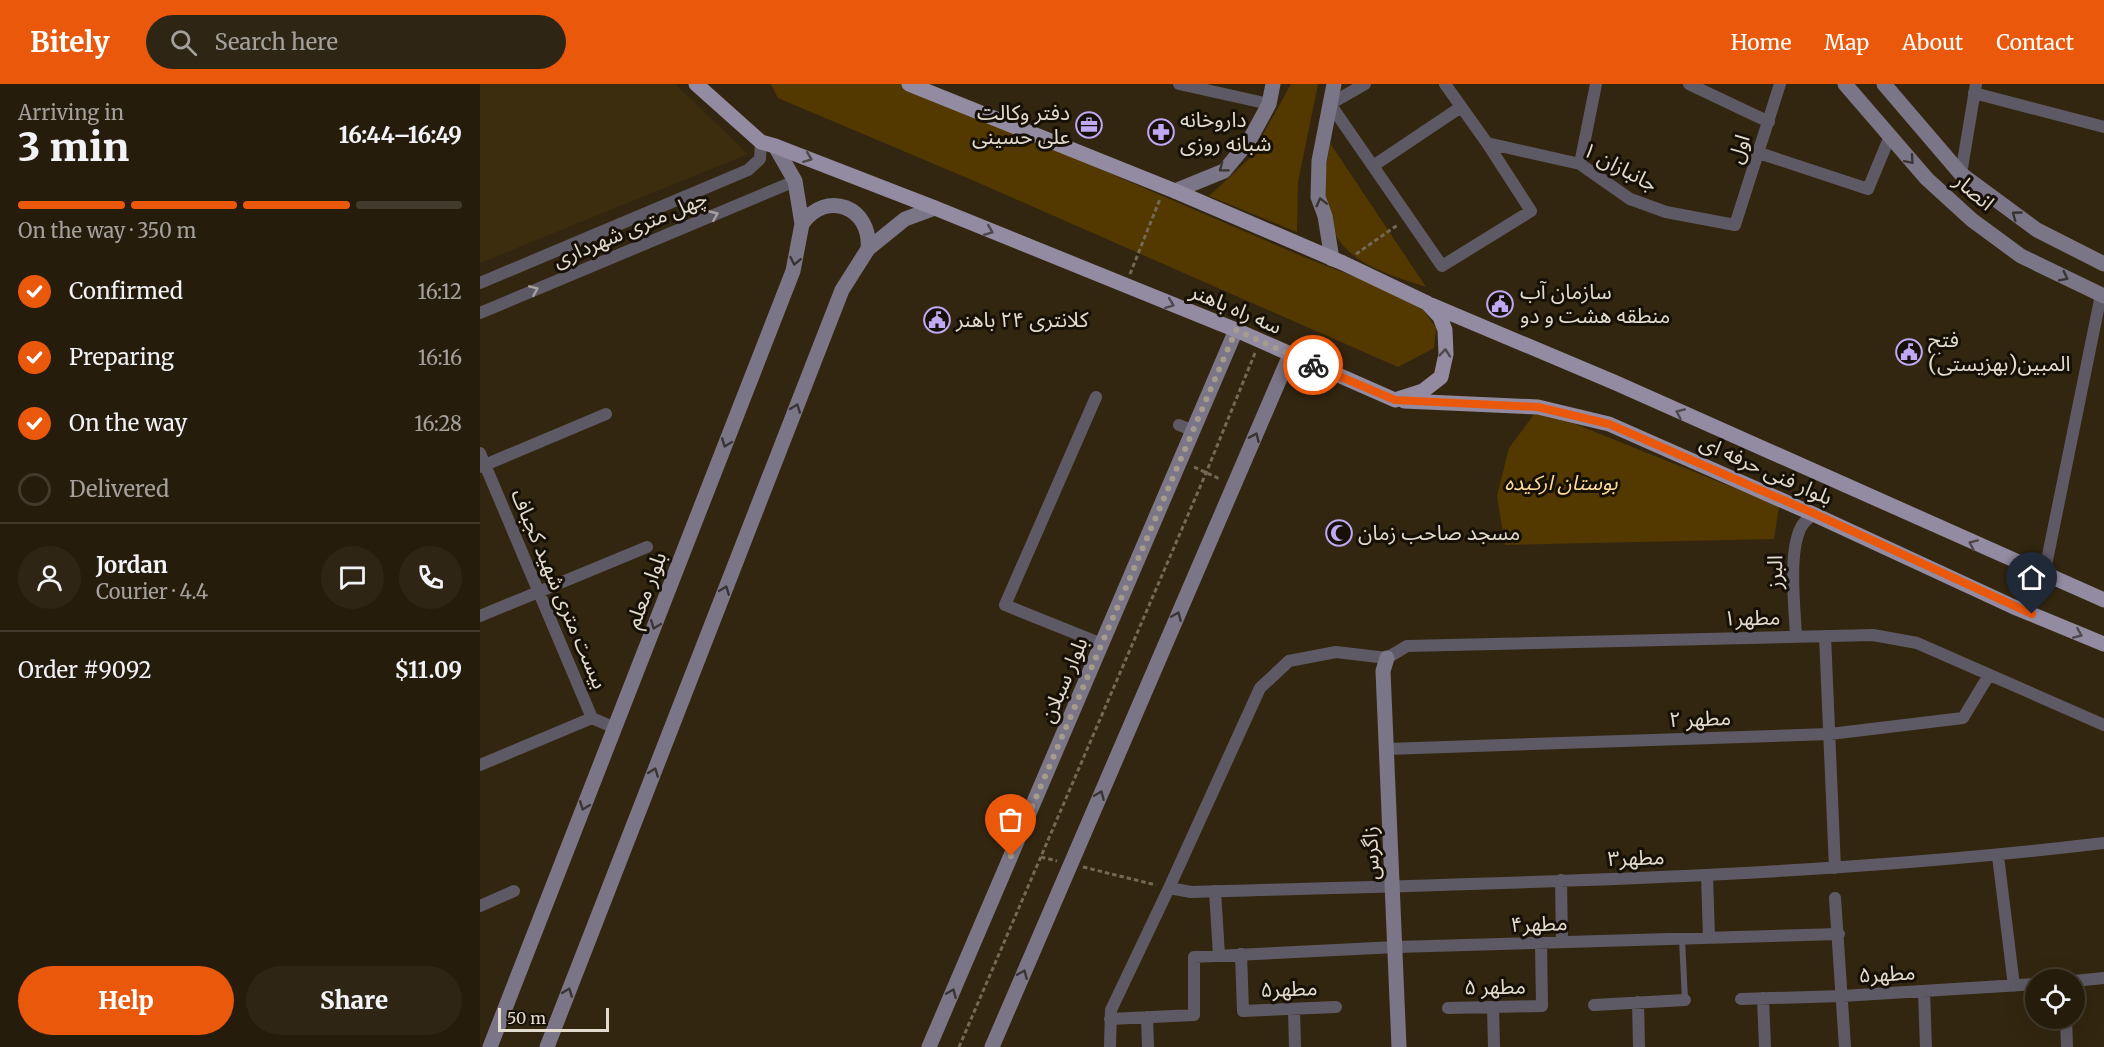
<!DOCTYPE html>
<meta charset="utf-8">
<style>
body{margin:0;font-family:Merriweather,"Noto Sans Arabic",serif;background:#2e2515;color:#f1f3f6;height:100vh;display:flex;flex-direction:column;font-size:22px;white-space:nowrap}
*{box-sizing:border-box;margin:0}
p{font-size:20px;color:#a4a19d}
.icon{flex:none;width:33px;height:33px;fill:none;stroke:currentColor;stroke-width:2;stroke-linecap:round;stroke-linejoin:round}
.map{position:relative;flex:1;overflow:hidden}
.panel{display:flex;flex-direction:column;background:#261c0c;width:480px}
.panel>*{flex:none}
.tools{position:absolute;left:1545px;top:885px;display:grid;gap:12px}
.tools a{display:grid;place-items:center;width:60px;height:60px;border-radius:50%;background:#261c0c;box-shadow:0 6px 24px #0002,0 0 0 2px #423a2d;font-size:30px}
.scale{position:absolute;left:18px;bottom:15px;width:111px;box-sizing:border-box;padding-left:6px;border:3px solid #e3dbce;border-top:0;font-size:16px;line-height:21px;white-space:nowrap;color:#e3dbce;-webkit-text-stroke:4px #161007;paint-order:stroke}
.pin{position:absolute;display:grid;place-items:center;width:51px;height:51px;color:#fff;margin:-62px -26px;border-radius:50% 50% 50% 0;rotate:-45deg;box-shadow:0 0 6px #0007}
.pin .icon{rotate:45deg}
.courier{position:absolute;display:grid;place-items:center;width:60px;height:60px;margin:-30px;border:4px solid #ea580c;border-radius:50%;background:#fff;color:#222;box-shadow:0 2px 8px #0007}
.head em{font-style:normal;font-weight:800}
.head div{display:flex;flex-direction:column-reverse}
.head{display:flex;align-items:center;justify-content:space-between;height:102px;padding:0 18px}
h1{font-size:39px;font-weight:800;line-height:45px}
.bar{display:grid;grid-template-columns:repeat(4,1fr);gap:9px 6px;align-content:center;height:72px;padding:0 18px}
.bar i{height:8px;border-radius:4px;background:#423a2d}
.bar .current{background:#ea580c}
.bar p{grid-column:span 4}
.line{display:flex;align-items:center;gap:15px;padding:0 18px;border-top:2px solid #423a2d}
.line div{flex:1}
.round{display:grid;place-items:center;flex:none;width:63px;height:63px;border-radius:32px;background:#2e2515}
ol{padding:0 18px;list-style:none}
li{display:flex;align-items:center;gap:18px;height:66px}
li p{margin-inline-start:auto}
li .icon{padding:6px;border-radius:50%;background:#ea580c;color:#fff;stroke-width:4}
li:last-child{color:#a4a19d}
li i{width:33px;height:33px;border:3px solid #423a2d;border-radius:50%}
.primary-button{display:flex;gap:12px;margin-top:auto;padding:12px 18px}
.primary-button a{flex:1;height:69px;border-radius:36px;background:#ea580c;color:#fff;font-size:24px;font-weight:800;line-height:69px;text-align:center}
.primary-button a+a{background:#2e2515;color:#f1f3f6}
header{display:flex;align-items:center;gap:36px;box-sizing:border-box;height:84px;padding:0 30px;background:#ea580c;color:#fff}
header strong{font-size:28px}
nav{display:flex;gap:33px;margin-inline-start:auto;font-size:21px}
.search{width:420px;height:54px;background:#2e2515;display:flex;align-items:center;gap:15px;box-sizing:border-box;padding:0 21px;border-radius:33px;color:#a4a19d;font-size:22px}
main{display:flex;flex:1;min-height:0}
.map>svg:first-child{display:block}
.built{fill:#3d2d0f}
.green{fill:#533900}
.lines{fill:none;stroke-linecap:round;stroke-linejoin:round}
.path{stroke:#746956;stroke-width:3;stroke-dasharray:4.5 3;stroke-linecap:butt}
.lane{stroke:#5e5a65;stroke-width:6}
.street{stroke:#5e5a65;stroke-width:12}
.secondary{stroke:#7b7687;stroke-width:15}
.primary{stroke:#928ba1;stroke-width:15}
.oneway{stroke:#4e474c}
.oneway2{stroke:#393434}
.oneway3{stroke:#a7a19f}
.done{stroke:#a59c8c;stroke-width:6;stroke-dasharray:0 10.8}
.route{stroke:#ea580c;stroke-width:8}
.labels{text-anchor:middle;stroke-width:6;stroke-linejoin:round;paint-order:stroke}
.poi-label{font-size:21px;fill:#e3dbce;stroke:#161007;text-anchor:start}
.street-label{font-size:21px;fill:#e3dbce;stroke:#161007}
.park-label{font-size:21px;font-style:italic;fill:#fdd99a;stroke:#161007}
</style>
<header>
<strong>Bitely</strong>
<div class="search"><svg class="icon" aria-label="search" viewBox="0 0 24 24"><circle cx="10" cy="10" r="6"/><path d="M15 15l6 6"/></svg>Search here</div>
<nav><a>Home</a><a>Map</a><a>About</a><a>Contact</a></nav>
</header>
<main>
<section class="panel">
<div class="head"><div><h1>3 min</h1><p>Arriving in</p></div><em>16:44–16:49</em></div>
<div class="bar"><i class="current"></i><i class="current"></i><i class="current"></i><i></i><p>On the way · 350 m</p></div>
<ol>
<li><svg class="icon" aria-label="check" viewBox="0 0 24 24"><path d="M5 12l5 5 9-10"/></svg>Confirmed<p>16:12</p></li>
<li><svg class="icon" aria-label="check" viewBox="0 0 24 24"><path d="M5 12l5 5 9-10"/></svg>Preparing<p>16:16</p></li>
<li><svg class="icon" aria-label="check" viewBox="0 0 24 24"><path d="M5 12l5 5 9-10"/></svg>On the way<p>16:28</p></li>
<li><i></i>Delivered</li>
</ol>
<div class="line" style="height:108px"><a class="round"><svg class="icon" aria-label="person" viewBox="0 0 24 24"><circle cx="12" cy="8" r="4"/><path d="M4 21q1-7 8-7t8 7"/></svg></a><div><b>Jordan</b><p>Courier · 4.4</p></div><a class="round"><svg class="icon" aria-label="chat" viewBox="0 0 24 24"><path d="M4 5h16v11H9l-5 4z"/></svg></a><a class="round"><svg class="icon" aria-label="phone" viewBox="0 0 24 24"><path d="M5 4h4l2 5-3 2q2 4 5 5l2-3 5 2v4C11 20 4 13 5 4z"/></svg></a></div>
<div class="line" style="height:78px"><div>Order #9092</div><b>$11.09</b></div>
<div class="primary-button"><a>Help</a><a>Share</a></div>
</section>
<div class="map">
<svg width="1624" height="963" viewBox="0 0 1624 963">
<rect width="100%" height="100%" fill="#332610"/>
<path class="built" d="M 0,0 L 195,0 L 268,70 L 0,179 Z"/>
<path class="green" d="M 291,0 L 423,0 L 826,174 L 886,197 L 943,225 L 956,244 L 954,264 L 918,283 L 499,99 L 298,14 Z
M 811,0 L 838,0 L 818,98 L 817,148 L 729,112 L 770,74 Z
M 850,59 L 946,203 C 896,186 852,176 844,115 C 842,100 848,76 850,59 Z
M 1058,325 L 1299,422 L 1294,455 L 1025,461 L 1017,412 L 1029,364 Z"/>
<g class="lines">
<path class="path" d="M 876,170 L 919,140
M 650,190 L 680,115
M 714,383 L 740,395
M 1339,419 L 1346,406
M 561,773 L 577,777
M 603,783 L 676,801
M 479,963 L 726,389 L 775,269"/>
<path class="lane" d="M 1202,855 L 1205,916"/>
<path class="street" d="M 699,0 L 789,20
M 885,0 L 850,20 L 962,182 L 1051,127 L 1007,59
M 965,0 L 1007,59 L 1100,80 L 1150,115 L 1186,128 L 1255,141 L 1300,0
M 1209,0 L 1289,38
M 1494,9 L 1624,43
M 1279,69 L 1388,105 L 1410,52
M 1100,80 L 1116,0
M 893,82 L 981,23
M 1481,90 L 1496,0
M 0,199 L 268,86 L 280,75 L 281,58
M 0,229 L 315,97
M 616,313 L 525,521 L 622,560
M 699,341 L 714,347
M 0,369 L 112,634 L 135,644
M 0,383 L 126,330
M 1564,491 L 1621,211
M 0,532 L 167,463
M 1345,552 L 1355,784
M 1316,553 C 1315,525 1307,463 1323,440 C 1326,436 1330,433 1333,430
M 907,665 L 1350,650 L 1483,634 L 1509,591
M 0,681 L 112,634
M 1518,772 L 1534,902
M 1227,791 L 1229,854
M 1081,796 L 1082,858
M 689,804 L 711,808 C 1016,799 1321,795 1624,759
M 735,807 L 739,871
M 1355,814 L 1365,963
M 0,822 L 34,807
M 761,870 L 763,927 L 856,923
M 1594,897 L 1624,894
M 1444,908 L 1446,963
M 1283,914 L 1285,963
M 1261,915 L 1362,912 L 1556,900
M 1158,918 L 1159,963
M 1114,921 L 1205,916
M 1013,923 L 1014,963
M 968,924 L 1062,922 L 1061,859
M 814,925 L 815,963
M 667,933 L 668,963
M 1586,934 L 1587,963
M 630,935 L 714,931 L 714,873 L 916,863 L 1359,850
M 630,963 L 631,926 L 689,804 L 780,604 L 809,577 L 856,568 L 907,574 L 927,562 L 1393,551 L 1437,559 L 1624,641"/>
<path class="secondary" d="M 1365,0 L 1447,95 L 1492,136 L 1541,172 L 1624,212
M 1404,0 L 1481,90 L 1557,146 L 1624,180
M 695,107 L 744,87 L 769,57 L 789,20 L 793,0
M 322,140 C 346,105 392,123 388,165
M 852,175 L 845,132 L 838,113 L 839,77 L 854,0
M 907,574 L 903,587 L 919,963
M 10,963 L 313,187 L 322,140 L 315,97 L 295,62
M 67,963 L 362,206 L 388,165 L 425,135 L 455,124
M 449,963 L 756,246
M 512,963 L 810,271"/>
<path class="primary" d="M 216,0 L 281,58 L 295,62 L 455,124 L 756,246 L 915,316 L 943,307 L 961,293 L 966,270 L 965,246 L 960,233 L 947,219 L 863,179 L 695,107 L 429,0
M 951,221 L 1136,299 L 1624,516
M 924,317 L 1058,323 L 1129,340 L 1333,430 L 1534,523 L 1624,560"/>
</g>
<defs><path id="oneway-chevron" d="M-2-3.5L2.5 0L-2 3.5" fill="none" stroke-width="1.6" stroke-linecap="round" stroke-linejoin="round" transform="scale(1.5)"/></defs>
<g class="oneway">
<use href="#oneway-chevron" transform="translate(328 74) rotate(21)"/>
<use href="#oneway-chevron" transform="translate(509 147) rotate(22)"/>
<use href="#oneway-chevron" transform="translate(690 220) rotate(21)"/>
<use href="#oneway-chevron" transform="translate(965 269) rotate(-85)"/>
<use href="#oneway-chevron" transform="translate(1200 329) rotate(-156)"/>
<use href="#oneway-chevron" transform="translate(1493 460) rotate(-156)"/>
<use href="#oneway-chevron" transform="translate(1598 550) rotate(23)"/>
</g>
<g class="oneway2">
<use href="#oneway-chevron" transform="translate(1430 76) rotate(49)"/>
<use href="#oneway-chevron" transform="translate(743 84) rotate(143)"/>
<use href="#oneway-chevron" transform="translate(841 118) rotate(-104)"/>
<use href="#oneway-chevron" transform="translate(1536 131) rotate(-144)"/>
<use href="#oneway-chevron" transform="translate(315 177) rotate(101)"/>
<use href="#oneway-chevron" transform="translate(1584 193) rotate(27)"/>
<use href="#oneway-chevron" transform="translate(316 324) rotate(-69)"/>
<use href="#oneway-chevron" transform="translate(775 353) rotate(-66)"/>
<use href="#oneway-chevron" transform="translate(246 359) rotate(111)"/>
<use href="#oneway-chevron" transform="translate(245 506) rotate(-69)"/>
<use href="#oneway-chevron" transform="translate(697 532) rotate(-67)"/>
<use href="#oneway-chevron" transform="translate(175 541) rotate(111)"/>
<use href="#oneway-chevron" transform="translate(174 688) rotate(-69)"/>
<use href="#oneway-chevron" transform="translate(620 711) rotate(-67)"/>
<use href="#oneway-chevron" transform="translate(104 722) rotate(111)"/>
<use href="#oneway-chevron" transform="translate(543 890) rotate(-67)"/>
<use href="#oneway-chevron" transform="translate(88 908) rotate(-69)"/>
<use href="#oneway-chevron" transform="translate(472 909) rotate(-67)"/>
</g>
<g class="oneway3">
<use href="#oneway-chevron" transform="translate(234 131) rotate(-23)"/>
<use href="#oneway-chevron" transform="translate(54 206) rotate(-23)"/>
</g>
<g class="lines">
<path class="done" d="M 531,772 L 756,246 L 833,281"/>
<path class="route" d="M 833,281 L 915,316 L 1058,323 L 1129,340 L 1333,429 L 1552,530"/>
</g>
<defs>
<g id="office-ring" transform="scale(1.35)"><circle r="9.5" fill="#161007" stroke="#c1a8f3" stroke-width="1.5"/><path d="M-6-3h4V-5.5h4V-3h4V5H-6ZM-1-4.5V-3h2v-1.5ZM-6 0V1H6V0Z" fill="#c1a8f3"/></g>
<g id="pharmacy-ring" transform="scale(1.35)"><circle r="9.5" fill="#161007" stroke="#c1a8f3" stroke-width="1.5"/><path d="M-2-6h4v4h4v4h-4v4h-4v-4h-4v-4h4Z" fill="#c1a8f3"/></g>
<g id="civic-ring" transform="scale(1.35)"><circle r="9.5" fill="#161007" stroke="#c1a8f3" stroke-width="1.5"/><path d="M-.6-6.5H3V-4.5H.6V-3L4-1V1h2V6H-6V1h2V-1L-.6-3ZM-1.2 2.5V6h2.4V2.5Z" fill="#c1a8f3"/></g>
<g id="mosque-ring" transform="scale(1.35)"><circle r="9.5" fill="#161007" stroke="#c1a8f3" stroke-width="1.5"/><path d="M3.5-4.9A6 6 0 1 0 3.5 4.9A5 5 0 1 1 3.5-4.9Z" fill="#c1a8f3"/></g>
</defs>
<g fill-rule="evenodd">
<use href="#office-ring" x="609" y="41"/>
<use href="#pharmacy-ring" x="681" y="48"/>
<use href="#civic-ring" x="1020" y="220"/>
<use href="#civic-ring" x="457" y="236"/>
<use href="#civic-ring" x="1429" y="268"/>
<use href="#mosque-ring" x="859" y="449"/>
</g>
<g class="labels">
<g class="poi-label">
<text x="590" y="36" text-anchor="end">دفتر وکالت<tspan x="590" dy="24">علی حسینی</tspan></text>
<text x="700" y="43">داروخانه<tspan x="700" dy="24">شبانه روزی</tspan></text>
<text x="1040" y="215">سازمان آب<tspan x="1040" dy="24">منطقه هشت و دو</tspan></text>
<text x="476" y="243">کلانتری ۲۴ باهنر</text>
<text x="1448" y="263">فتح<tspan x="1448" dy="24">المبین(بهزیستی)</tspan></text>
<text x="878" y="456">مسجد صاحب زمان</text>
</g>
<g class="street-label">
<text transform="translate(1259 65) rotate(-72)" y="7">اول</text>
<text transform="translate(1140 83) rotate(28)" y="7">جانبازان ۱</text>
<text transform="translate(1494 108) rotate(40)" y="7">انصار</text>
<text transform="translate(150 145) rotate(-23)" y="7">چهل متری شهرداری</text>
<text transform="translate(756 225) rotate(23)" y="7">سه راه باهنر</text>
<text transform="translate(1286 386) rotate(24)" y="7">بلوار فنی حرفه ای</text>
<text transform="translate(1295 488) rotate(-89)" y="7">البرز</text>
<text transform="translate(79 505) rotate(67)" y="7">بیست متری شهید کجباف</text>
<text transform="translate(166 506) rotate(-69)" y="7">بلوار معلم</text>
<text transform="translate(1272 534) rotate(-1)" y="7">مطهر۱</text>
<text transform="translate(584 596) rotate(-67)" y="7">بلوار سبلان</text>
<text transform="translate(1220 635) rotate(-2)" y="7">مطهر ۲</text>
<text transform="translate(891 769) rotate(-92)" y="7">زاگرس</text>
<text transform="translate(1156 774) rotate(-2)" y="7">مطهر۳</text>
<text transform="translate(1059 840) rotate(-2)" y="7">مطهر۴</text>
<text transform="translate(1407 890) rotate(-3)" y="7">مطهر۵</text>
<text transform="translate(1015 903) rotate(-1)" y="7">مطهر ۵</text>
<text transform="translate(809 905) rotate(-2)" y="7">مطهر۵</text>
</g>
<g class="park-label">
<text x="1081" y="406">بوستان ارکیده</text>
</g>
</g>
</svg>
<div class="tools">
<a><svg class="icon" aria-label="locate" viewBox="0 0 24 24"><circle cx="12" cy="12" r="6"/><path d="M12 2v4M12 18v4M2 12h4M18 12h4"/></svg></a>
</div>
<div class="scale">50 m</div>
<div class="pin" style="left:531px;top:772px;background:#ea580c"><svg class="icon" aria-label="bag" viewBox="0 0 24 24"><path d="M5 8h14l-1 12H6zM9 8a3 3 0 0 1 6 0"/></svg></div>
<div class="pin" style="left:1552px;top:530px;background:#1f2937"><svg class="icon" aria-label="home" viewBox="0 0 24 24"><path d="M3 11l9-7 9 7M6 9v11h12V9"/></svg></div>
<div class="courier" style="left:833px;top:281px"><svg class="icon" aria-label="bike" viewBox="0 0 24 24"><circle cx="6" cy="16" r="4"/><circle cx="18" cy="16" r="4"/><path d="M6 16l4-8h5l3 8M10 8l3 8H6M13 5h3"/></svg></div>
</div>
</main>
